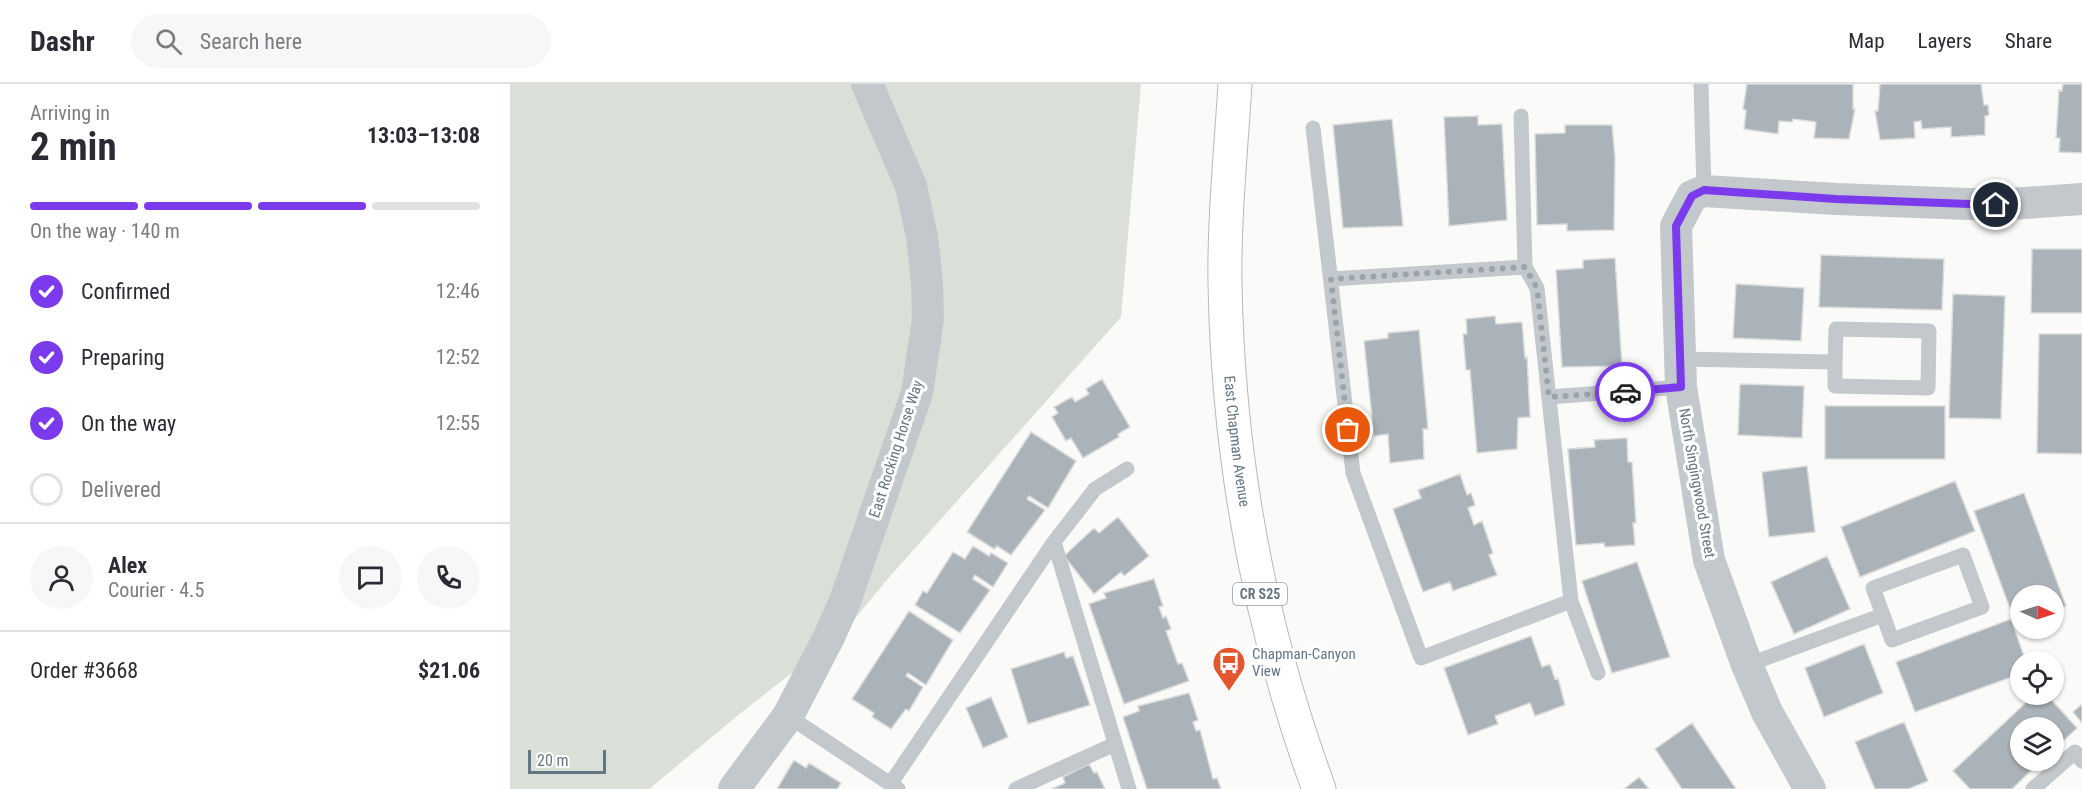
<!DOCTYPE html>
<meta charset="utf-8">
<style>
body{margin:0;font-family:"Roboto Condensed",sans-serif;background:#f7f7f7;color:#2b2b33;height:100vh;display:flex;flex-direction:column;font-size:22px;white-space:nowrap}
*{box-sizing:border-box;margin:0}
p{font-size:20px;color:#7c7c81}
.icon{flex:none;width:33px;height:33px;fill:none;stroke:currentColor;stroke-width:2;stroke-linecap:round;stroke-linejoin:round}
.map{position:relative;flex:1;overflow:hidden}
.sheet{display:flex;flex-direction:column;background:#fff;width:510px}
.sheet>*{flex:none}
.needle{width:39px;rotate:93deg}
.controls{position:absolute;left:1500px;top:501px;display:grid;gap:12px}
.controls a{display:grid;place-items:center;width:54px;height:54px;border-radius:50%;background:#fff;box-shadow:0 2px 4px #0004;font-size:30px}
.scale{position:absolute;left:18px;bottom:15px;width:78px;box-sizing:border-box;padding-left:6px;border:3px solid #657683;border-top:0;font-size:16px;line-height:21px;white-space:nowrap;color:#657683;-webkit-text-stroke:4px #fff;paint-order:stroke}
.pin{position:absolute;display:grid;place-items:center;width:51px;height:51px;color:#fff;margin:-26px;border:3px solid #fff;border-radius:50%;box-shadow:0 2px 6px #0007}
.courier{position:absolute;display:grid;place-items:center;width:60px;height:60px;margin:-30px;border:4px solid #7c3aed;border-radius:50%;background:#fff;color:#222;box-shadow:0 2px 8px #0007}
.head em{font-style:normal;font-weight:700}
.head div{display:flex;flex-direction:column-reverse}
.head{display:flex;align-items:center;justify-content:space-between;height:102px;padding:0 30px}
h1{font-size:39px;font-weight:700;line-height:45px}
.bar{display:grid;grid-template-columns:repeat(4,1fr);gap:9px 6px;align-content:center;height:72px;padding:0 30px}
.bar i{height:8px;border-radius:4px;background:#e1e1e2}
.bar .selected{background:#7c3aed}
.bar p{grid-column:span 4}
.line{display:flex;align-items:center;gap:15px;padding:0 30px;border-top:2px solid #e1e1e2}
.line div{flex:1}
.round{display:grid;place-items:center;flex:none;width:63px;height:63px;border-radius:32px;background:#f7f7f7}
ol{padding:0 30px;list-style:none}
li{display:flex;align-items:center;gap:18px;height:66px}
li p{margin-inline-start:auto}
li .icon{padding:6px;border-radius:50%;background:#7c3aed;color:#fff;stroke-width:4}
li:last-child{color:#7c7c81}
li i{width:33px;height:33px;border:3px solid #e1e1e2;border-radius:50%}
header{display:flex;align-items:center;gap:36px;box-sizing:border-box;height:84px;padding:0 30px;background:#fff;border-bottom:2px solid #e1e1e2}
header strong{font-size:28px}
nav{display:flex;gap:33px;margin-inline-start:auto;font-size:21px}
.search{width:420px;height:54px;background:#f7f7f7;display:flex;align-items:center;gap:15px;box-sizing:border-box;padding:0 21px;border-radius:33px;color:#7c7c81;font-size:22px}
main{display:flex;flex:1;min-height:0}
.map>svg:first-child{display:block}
.green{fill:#dadfd7}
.building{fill:#aab3b9;stroke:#dcdcda;stroke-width:1.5}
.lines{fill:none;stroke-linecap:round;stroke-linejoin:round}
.primary-casing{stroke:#b5babe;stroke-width:35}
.service{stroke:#c3c8cc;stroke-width:15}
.minor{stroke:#c3c8cc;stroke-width:32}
.primary{stroke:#fff;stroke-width:33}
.done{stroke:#99a4ac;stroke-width:6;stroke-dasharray:0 10.8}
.route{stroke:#7c3aed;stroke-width:8}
.labels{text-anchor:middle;stroke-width:6;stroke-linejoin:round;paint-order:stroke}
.shield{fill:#fff;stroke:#939fa8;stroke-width:1.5}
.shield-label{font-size:14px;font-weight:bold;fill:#657683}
.street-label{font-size:15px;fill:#657683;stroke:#fff}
.poi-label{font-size:15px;fill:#657683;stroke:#fff;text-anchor:start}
</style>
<header>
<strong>Dashr</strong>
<div class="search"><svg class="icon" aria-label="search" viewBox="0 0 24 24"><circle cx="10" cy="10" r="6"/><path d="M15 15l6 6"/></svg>Search here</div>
<nav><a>Map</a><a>Layers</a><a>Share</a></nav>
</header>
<main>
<section class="sheet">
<div class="head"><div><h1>2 min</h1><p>Arriving in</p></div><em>13:03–13:08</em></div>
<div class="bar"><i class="selected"></i><i class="selected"></i><i class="selected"></i><i></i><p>On the way · 140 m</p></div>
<ol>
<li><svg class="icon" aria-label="check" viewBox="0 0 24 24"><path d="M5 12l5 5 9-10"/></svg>Confirmed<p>12:46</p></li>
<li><svg class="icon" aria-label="check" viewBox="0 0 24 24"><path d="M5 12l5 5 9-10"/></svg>Preparing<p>12:52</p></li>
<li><svg class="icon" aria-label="check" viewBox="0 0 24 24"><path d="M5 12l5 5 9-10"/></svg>On the way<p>12:55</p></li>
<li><i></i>Delivered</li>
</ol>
<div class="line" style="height:108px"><a class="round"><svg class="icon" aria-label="person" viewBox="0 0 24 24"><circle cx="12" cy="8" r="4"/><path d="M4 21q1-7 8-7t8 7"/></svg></a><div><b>Alex</b><p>Courier · 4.5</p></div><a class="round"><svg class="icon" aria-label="chat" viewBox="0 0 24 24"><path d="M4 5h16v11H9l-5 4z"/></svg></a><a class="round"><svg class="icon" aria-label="phone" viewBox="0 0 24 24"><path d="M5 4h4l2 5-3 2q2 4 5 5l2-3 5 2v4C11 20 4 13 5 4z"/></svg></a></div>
<div class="line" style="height:78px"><div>Order #3668</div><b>$21.06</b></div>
</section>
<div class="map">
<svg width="1572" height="705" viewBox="0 0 1572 705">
<rect width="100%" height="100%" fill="#fafaf8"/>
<path class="green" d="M 0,0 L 631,0 L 611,233 L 375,498 L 335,547 L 232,628 L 139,705 L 0,705 Z"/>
<path class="building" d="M 1237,0 L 1343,0 L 1343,25 L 1345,25 L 1339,55 L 1304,54 L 1306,38 L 1283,35 L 1282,38 L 1269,37 L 1268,50 L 1234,45 L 1236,26 L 1233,25 Z
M 1370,0 L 1471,0 L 1474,21 L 1478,21 L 1479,31 L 1475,32 L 1475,51 L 1441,53 L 1441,43 L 1412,45 L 1411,37 L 1404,38 L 1405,54 L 1370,56 L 1365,27 L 1368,27 Z
M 1553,0 L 1572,0 L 1572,69 L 1549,68 L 1550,54 L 1546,54 L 1549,6 L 1552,7 Z
M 968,32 L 968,41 L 992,40 L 997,136 L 939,142 L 934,33 Z
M 882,35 L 893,142 L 833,144 L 823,41 Z
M 1055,41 L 1102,41 L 1105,74 L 1104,146 L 1057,147 L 1057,140 L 1027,141 L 1025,50 L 1055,49 Z
M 1522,165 L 1572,165 L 1572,229 L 1521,229 Z
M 1311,171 L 1434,175 L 1432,226 L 1309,223 Z
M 1105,174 L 1112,282 L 1052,283 L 1046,186 L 1073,184 L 1073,176 Z
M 1226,200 L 1294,204 L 1291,257 L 1223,254 Z
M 1443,210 L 1495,212 L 1491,335 L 1439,334 Z
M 985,232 L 986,240 L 1012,238 L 1015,274 L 1017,273 L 1020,333 L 1008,334 L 1007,365 L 967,369 L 960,286 L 956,286 L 953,250 L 957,250 L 956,235 Z
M 909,246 L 918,345 L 913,345 L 914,375 L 880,379 L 878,350 L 864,352 L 854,257 L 878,254 L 878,249 Z
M 1529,250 L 1572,250 L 1572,370 L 1527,369 Z
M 592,295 L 620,343 L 608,350 L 609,353 L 573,374 L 561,354 L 556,357 L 542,333 L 548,329 L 544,323 L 562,313 L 565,318 L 579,310 L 576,305 Z
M 1230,300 L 1294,302 L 1292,354 L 1228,351 Z
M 1315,322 L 1435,322 L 1435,375 L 1315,375 Z
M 521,348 L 566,377 L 538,424 L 519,412 L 517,415 L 535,426 L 501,471 L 487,462 L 484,465 L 457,448 Z
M 1117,354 L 1118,378 L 1122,378 L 1126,439 L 1123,439 L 1125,461 L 1095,463 L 1094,459 L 1066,461 L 1058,365 L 1085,363 L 1084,356 Z
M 1297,382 L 1305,448 L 1259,453 L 1252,388 Z
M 950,390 L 957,411 L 961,409 L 965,421 L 958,424 L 964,441 L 972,437 L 983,469 L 979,471 L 987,491 L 943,507 L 940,498 L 913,508 L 883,425 L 911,414 L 908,406 Z
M 1445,397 L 1465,447 L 1350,493 L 1331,443 Z
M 1514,409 L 1556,522 L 1544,527 L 1544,512 L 1510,512 L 1510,539 L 1506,541 L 1464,427 Z
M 608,433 L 639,472 L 614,492 L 611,488 L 584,510 L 554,472 L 584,444 L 589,449 Z
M 463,462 L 479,472 L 481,469 L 498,479 L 483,503 L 465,491 L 463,495 L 480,506 L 450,549 L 405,521 L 413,507 L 417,509 L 443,468 L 455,475 Z
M 1317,472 L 1340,525 L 1284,550 L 1261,498 Z
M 1127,478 L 1160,573 L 1102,589 L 1072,497 Z
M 644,495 L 653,522 L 649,523 L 653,534 L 656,532 L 661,545 L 656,547 L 668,580 L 672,579 L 679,597 L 614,620 L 579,520 L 596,514 L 594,509 Z
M 399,527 L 443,556 L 416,601 L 398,589 L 396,592 L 413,603 L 399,627 L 396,625 L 381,645 L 362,633 L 364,629 L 342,615 Z
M 1501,535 L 1516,578 L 1510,578 L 1510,590 L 1405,628 L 1386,578 Z
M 1021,552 L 1032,583 L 1040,580 L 1045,595 L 1048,594 L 1055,621 L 1025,632 L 1020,619 L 985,632 L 988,640 L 958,651 L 934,584 Z
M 1354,560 L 1373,609 L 1314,633 L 1295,584 Z
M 554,568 L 556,574 L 563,572 L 580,621 L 518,640 L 501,585 Z
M 679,609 L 688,636 L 683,638 L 686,647 L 690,646 L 703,695 L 707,694 L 711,705 L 637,705 L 613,633 L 629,627 L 628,622 Z
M 1525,610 L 1536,610 L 1567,644 L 1544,666 L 1544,644 L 1510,644 L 1510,676 L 1532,676 L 1502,705 L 1460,705 L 1443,687 Z
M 481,613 L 498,653 L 473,664 L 456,624 Z
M 1572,620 L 1572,639 L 1563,628 Z
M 1394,638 L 1418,697 L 1398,705 L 1365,705 L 1345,658 Z
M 1182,639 L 1226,705 L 1172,705 L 1145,665 Z
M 284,676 L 296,684 L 299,679 L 331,699 L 327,705 L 267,705 Z
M 579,680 L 584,689 L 587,688 L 595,705 L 541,705 L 555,699 L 553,693 Z
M 1129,693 L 1139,705 L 1114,705 Z"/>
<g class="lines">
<g class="primary-casing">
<g id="primary">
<path id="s1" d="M 725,0 C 721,66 714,133 715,199 C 718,373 749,542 809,705"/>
</g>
</g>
<path class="service" d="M 1191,0 L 1194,107
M 1011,32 L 1015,183 L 1027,204 L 1061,517 L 1088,589
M 803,44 L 843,389 L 911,574 L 1061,517
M 821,195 L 1015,183
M 1170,275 L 1325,278 L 1325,302 L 1418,304 L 1419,247 L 1326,245 L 1325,278
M 1039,313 L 1171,303
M 544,458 L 619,705
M 1237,581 L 1373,531 L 1382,556 L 1472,523 L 1453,471 L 1363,504 L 1373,531
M 278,632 L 388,705
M 381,699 L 544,458 L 585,405 L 617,385
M 506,705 L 605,660
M 1523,705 L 1565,668 L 1572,677"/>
<path class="minor" d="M 224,705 L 278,632 L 319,553 L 335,517 L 407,309 L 418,235 L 417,197 L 412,153 L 401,102 L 357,0
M 1300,705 L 1257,628 L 1237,581 L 1199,476 L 1171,303 L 1166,142 L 1182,112 L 1194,107 L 1326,115 L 1486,121 L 1572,115"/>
<use href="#primary" class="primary"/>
</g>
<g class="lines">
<path class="done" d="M 838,346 L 821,195 L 1015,183 L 1027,204 L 1039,313 L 1115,308"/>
<path class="route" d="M 1115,308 L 1171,303 L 1166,142 L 1182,112 L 1194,106 L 1326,115 L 1486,121"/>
</g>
<defs>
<g id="bus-pin" transform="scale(1.725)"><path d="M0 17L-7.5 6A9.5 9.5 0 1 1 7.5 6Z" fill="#e4572e" stroke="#fff"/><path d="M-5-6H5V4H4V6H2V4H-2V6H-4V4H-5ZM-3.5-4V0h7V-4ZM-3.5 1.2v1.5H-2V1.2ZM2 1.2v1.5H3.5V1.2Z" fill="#fff"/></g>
</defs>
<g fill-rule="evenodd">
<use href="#bus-pin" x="719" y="579"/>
</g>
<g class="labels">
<rect class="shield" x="723" y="499" width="54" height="22" rx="4.5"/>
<g class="shield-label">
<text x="750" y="515">CR S25</text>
</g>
<g class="street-label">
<text dy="5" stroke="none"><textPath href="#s1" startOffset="358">East Chapman Avenue</textPath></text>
<text transform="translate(386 365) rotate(-72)" y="5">East Rocking Horse Way</text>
<text transform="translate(1187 399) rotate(80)" y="5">North Singingwood Street</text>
</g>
<g class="poi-label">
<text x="742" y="575">Chapman-Canyon<tspan x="742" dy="17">View</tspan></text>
</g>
</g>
</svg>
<div class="controls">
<a><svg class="needle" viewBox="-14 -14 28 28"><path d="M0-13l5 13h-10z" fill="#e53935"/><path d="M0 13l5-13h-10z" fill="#7c7c81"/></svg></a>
<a><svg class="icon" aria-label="locate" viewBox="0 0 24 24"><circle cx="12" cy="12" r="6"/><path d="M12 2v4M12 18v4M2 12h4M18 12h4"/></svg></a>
<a><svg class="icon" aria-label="layers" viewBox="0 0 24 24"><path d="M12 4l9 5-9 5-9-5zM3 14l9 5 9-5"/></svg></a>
</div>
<div class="scale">20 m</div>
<div class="pin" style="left:838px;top:346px;background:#ea580c"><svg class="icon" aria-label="bag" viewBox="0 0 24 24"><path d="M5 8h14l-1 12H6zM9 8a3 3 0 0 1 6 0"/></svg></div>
<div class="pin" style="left:1486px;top:121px;background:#1f2937"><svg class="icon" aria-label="home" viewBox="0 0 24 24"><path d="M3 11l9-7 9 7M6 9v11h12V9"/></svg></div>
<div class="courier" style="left:1115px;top:308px"><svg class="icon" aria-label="car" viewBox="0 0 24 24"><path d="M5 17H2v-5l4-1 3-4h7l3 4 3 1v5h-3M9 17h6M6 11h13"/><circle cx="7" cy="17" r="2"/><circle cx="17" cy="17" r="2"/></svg></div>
</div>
</main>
